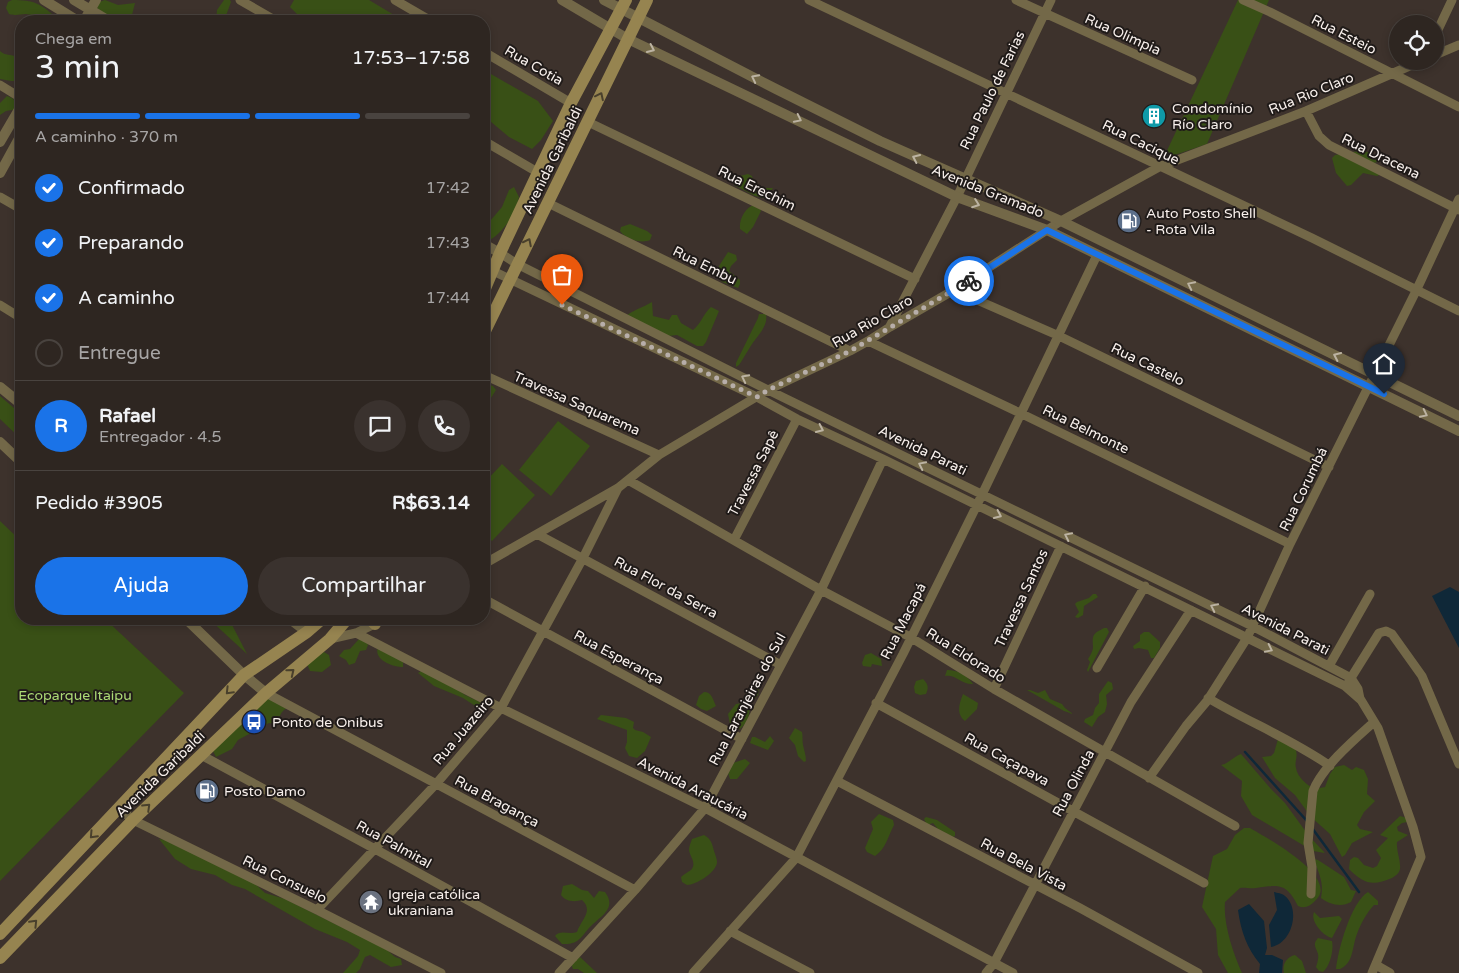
<!DOCTYPE html>
<html lang="pt">
<meta charset="utf-8">
<style>
body{margin:0;font-family:"Varela Round",sans-serif;background:#3a322e;color:#f1f3f6;height:100vh;display:flex;flex-direction:column;font-size:19px;white-space:nowrap}
*{box-sizing:border-box;margin:0}
p{font-size:16px;color:#a7a5a5}
.icon{flex:none;width:28px;height:28px;fill:none;stroke:currentColor;stroke-width:2;stroke-linecap:round;stroke-linejoin:round}
.map{position:relative;flex:1;overflow:hidden}
.panel{position:absolute;left:15px;top:15px;width:475px;height:610px;display:flex;flex-direction:column;background:#2e2621;border-radius:20px;box-shadow:0 2px 8px #0003,0 0 0 1px #49433f}
.panel>*{flex:none}
.tools{position:absolute;left:1389px;top:15px;display:grid;gap:10px}
.tools a{display:grid;place-items:center;width:55px;height:55px;border-radius:50%;background:#2e2621;box-shadow:0 2px 8px #0003,0 0 0 1px #49433f;font-size:25px}
.pin{position:absolute;display:grid;place-items:center;width:42px;height:42px;color:#fff;margin:-51px -21px;border-radius:50% 50% 50% 0;rotate:-45deg;box-shadow:0 0 5px #0007}
.pin .icon{rotate:45deg}
.courier{position:absolute;display:grid;place-items:center;width:50px;height:50px;margin:-25px;border:4px solid #1a73e8;border-radius:50%;background:#fff;color:#222;box-shadow:0 1px 6px #0007}
.overview em{font-style:normal;font-weight:600}
.overview div{display:flex;flex-direction:column-reverse}
.overview{display:flex;align-items:center;justify-content:space-between;height:85px;padding:0 20px}
h1{font-size:32px;font-weight:600;line-height:38px}
.bar{display:grid;grid-template-columns:repeat(4,1fr);gap:8px 5px;align-content:center;height:60px;padding:0 20px}
.bar i{height:6px;border-radius:4px;background:#49433f}
.bar .selected{background:#1a73e8}
.bar p{grid-column:span 4}
.line{display:flex;align-items:center;gap:12px;padding:0 20px;border-top:1px solid #49433f}
.line div{flex:1}
.round{display:grid;place-items:center;flex:none;width:52px;height:52px;border-radius:26px;background:#3a322e}
ol{padding:0 20px;list-style:none}
li{display:flex;align-items:center;gap:15px;height:55px}
li p{margin-inline-start:auto}
li .icon{padding:5px;border-radius:50%;background:#1a73e8;color:#fff;stroke-width:4}
li:last-child{color:#a7a5a5}
li i{width:28px;height:28px;border:2px solid #49433f;border-radius:50%}
.primary-button{display:flex;gap:10px;margin-top:auto;padding:10px 20px}
.primary-button a{flex:1;height:58px;border-radius:30px;background:#1a73e8;color:#fff;font-size:20px;font-weight:600;line-height:58px;text-align:center}
.primary-button a+a{background:#3a322e;color:#f1f3f6}
.map>svg:first-child{display:block}
.green{fill:#395016}
.water{fill:#0f2838}
.lines{fill:none;stroke-linecap:round;stroke-linejoin:round}
.stream{stroke:#0f2838;stroke-width:2.5}
.minor{stroke:#736848;stroke-width:9}
.tertiary{stroke:#736848;stroke-width:10}
.secondary{stroke:#968450;stroke-width:12}
.oneway{stroke:#bcb3a2}
.oneway2{stroke:#49402c}
.done{stroke:#b7aea9;stroke-width:5;stroke-dasharray:0 9}
.route{stroke:#1a73e8;stroke-width:6}
.labels{text-anchor:middle;stroke-width:4;stroke-linejoin:round;paint-order:stroke}
.street-label{font-size:14px;fill:#f8f0ec;stroke:#201b19}
.poi-label{font-size:14px;fill:#f8f0ec;stroke:#201b19;text-anchor:start}
.park-label{font-size:14px;fill:#acd975;stroke:#201b19}
</style>
<div class="map">
<svg width="1459" height="973" viewBox="0 0 1459 973">
<rect width="100%" height="100%" fill="#3d322c"/>
<path class="green" d="M 12,0 C 35,0 39,3 57,18 C 38,25 40,15 26,14 C 19,14 16,16 9,14 L 6,8 L 8,2 Z
M 105,0 L 118,5 L 135,3 L 132,15 C 117,26 108,18 97,8 L 99,2 Z
M 224,0 L 230,0 L 231,2 L 224,21 L 216,21 L 217,10 Z
M 294,0 L 369,0 L 404,21 L 304,21 L 290,7 Z
M 1238,0 L 1269,0 L 1207,144 L 1163,159 Z
M 0,51 C 5,56 11,54 17,57 L 21,55 L 21,81 L 11,81 L 0,79 Z
M 484,70 L 538,101 L 553,121 L 541,140 L 532,149 L 509,137 L 484,116 Z
M 7,96 L 12,98 L 18,104 L 18,109 L 6,111 L 0,115 L 0,103 Z
M 1359,151 L 1368,152 L 1380,161 L 1374,163 L 1381,174 L 1377,176 L 1363,173 L 1351,185 L 1347,186 L 1336,173 L 1332,158 L 1335,155 Z
M 748,174 L 752,176 L 755,188 L 759,190 L 763,188 L 773,188 L 768,196 L 764,198 L 755,196 L 734,185 L 733,181 L 740,176 Z
M 514,187 L 519,197 C 515,216 501,236 484,243 L 484,228 L 502,207 L 509,190 Z
M 755,204 L 759,207 L 761,211 L 753,227 L 747,234 L 740,229 C 739,219 745,208 755,204 Z
M 630,224 L 647,231 L 652,235 L 650,240 C 641,244 626,239 620,231 L 621,227 Z
M 728,252 L 736,255 L 737,260 L 731,266 L 729,271 L 740,280 L 740,284 L 738,288 L 722,282 L 717,275 L 719,266 Z
M 652,302 L 653,316 L 669,320 L 672,315 L 677,315 L 681,323 L 693,330 C 701,324 703,314 711,307 L 719,311 L 706,342 L 703,346 L 697,346 L 677,335 L 668,336 L 624,318 C 630,311 644,307 652,302 Z
M 759,314 L 766,314 C 768,324 761,332 755,340 C 750,346 744,358 739,365 L 736,367 L 736,363 L 758,318 Z
M 484,383 L 493,386 L 496,390 L 484,409 Z
M 0,396 L 21,414 L 21,439 L 0,419 Z
M 558,421 L 590,446 L 551,496 L 519,470 Z
M 502,464 L 535,495 L 492,541 L 484,534 L 484,483 Z
M 0,521 L 21,541 L 21,619 L 105,619 L 184,693 L 0,881 Z
M 1093,594 L 1096,594 L 1098,597 L 1084,606 L 1083,615 L 1078,618 L 1075,617 L 1079,612 L 1075,604 L 1077,602 L 1089,598 Z
M 209,619 L 229,619 L 247,654 Z
M 1104,628 L 1107,628 L 1109,632 L 1088,672 L 1087,670 L 1090,662 L 1088,659 C 1090,656 1093,651 1093,647 C 1092,634 1093,634 1104,628 Z
M 1144,632 L 1149,632 L 1160,642 L 1160,648 L 1154,658 L 1151,658 L 1148,650 L 1139,648 L 1134,649 L 1133,646 L 1140,641 L 1140,635 Z
M 359,639 L 366,642 L 368,645 L 366,650 L 360,651 L 355,663 L 349,665 L 346,660 L 339,656 L 344,650 L 350,649 Z
M 378,647 L 403,662 L 403,667 C 393,667 373,660 378,647 Z
M 324,652 L 329,655 L 331,665 L 322,672 L 310,671 L 307,664 Z
M 871,653 L 881,659 L 882,666 L 872,664 L 871,667 L 863,666 L 862,663 L 865,655 Z
M 423,670 L 457,689 L 465,695 L 482,703 L 482,709 L 480,709 L 463,698 L 434,686 L 418,673 Z
M 947,670 C 958,670 967,675 973,684 C 962,685 956,674 945,676 Z
M 923,679 C 928,684 929,687 926,694 L 920,695 L 915,693 L 914,687 L 916,681 Z
M 1108,681 L 1112,683 L 1113,689 L 1106,695 L 1107,704 L 1105,712 L 1098,717 L 1092,727 L 1084,722 L 1085,719 L 1093,715 L 1095,708 L 1099,703 L 1099,694 Z
M 754,687 L 759,689 L 758,695 L 750,704 C 750,714 748,723 740,729 L 730,724 L 728,714 L 736,704 L 743,703 L 747,692 Z
M 1027,690 L 1030,690 L 1038,693 L 1045,690 L 1050,699 L 1062,704 L 1065,708 L 1073,714 L 1064,711 Z
M 704,692 C 712,692 713,700 716,706 L 707,711 L 701,709 L 696,705 L 699,696 Z
M 963,694 L 978,703 L 977,709 L 965,721 C 956,714 959,704 963,694 Z
M 269,697 L 289,707 C 283,710 280,713 279,720 L 275,724 L 269,723 L 238,740 L 232,749 L 216,757 L 213,751 Z
M 601,715 L 626,718 L 634,722 L 633,728 L 635,730 L 643,732 L 651,737 L 645,751 L 637,758 L 629,756 L 625,748 L 627,742 L 627,730 L 597,719 Z
M 795,728 L 802,732 C 803,736 802,741 803,745 C 804,750 806,755 806,761 L 804,762 L 798,756 L 795,745 L 789,738 Z
M 770,736 L 774,741 L 768,750 L 750,743 L 752,737 L 755,737 L 765,742 Z
M 1278,739 L 1295,748 C 1299,757 1294,761 1296,768 C 1297,777 1308,786 1315,789 L 1325,787 L 1330,774 L 1335,767 L 1344,765 L 1352,770 L 1356,767 L 1364,770 L 1368,779 L 1367,794 L 1375,801 L 1364,812 L 1357,825 L 1360,829 L 1373,832 L 1352,843 L 1345,855 L 1342,857 L 1330,834 L 1311,817 L 1295,795 L 1275,778 L 1262,757 L 1271,756 L 1274,753 Z
M 1241,754 L 1271,789 L 1285,803 L 1309,836 L 1325,853 L 1313,851 L 1252,815 L 1241,796 L 1242,781 L 1221,765 C 1228,764 1233,757 1241,754 Z
M 745,759 L 750,763 L 737,779 L 730,779 L 728,773 L 733,763 Z
M 879,814 L 893,820 L 894,825 C 888,836 886,849 875,856 L 867,852 L 865,848 L 873,829 L 871,822 Z
M 1400,816 L 1407,818 L 1407,822 L 1402,823 L 1397,827 L 1398,831 L 1408,835 L 1397,842 C 1396,851 1401,860 1400,869 C 1399,874 1395,876 1392,878 C 1372,887 1363,883 1349,869 L 1350,860 L 1354,857 L 1358,858 L 1364,865 L 1373,868 L 1377,866 L 1381,858 L 1376,850 L 1388,838 L 1380,835 Z
M 926,817 L 937,820 L 955,832 L 955,836 L 953,837 L 938,829 L 933,823 L 927,825 L 924,819 Z
M 1244,828 L 1250,828 C 1265,837 1342,878 1315,901 C 1310,906 1305,909 1298,906 C 1286,882 1278,885 1256,888 C 1250,889 1245,887 1240,888 L 1225,902 C 1223,923 1233,953 1242,973 L 1228,973 L 1218,955 L 1216,929 L 1202,907 L 1213,856 L 1227,849 L 1235,835 Z
M 704,835 C 711,839 712,843 714,851 C 715,854 717,859 717,862 C 717,872 696,885 687,885 L 682,882 L 681,877 C 684,874 688,872 691,870 C 697,863 690,857 689,850 C 689,846 691,842 692,839 Z
M 159,839 L 169,840 L 252,881 L 265,893 L 285,899 L 339,926 L 353,930 L 386,949 L 395,957 L 401,959 L 402,965 L 391,967 L 370,955 L 365,957 L 360,969 L 356,973 L 343,973 L 358,956 L 360,950 L 347,942 L 315,929 L 245,889 L 232,885 L 215,875 L 191,869 L 175,859 Z
M 1314,859 L 1318,860 L 1344,877 L 1351,890 L 1356,891 L 1351,902 C 1341,908 1329,904 1321,898 C 1324,881 1319,875 1314,859 Z
M 572,884 L 582,890 L 588,891 L 594,898 L 599,891 L 605,892 C 616,907 604,914 593,924 C 581,935 581,945 562,944 L 555,936 C 560,929 569,935 577,932 C 581,920 594,911 582,900 C 575,902 566,902 561,895 L 563,886 Z
M 1368,892 L 1378,901 L 1378,905 L 1374,905 C 1367,912 1360,925 1357,934 C 1352,946 1354,963 1340,969 L 1336,969 C 1338,950 1351,902 1368,892 Z
M 1314,912 L 1320,918 L 1339,916 L 1342,919 L 1332,938 C 1323,936 1310,921 1314,912 Z
M 1318,938 L 1332,941 C 1334,950 1330,966 1323,972 L 1319,971 L 1316,967 C 1317,964 1319,958 1318,954 C 1316,947 1312,945 1318,938 Z
M 1295,955 L 1302,961 L 1306,973 L 1284,973 C 1282,965 1286,957 1295,955 Z
M 580,957 L 597,973 L 584,973 L 578,969 L 573,969 L 571,964 Z"/>
<path class="water" d="M 1450,587 L 1459,592 L 1459,648 L 1432,596 Z
M 1274,892 C 1277,893 1282,893 1285,896 C 1301,909 1292,944 1271,947 L 1269,925 L 1277,910 Z
M 1249,904 L 1264,921 L 1267,948 L 1265,955 L 1272,955 L 1283,960 L 1282,973 L 1259,973 L 1260,964 C 1247,948 1241,932 1238,910 Z"/>
<g class="lines">
<path class="stream" d="M 1245,752 L 1307,821
M 1312,828 L 1359,892"/>
<path class="minor" d="M 240,0 L 276,21
M 395,0 L 431,21
M 809,0 L 1312,238 L 1459,311
M 1016,0 L 1192,80
M 1243,0 L 1270,12 L 1459,107
M 1435,36 L 1452,0
M 484,52 L 571,103
M 1435,55 L 1459,45
M 0,85 L 21,98
M 1306,111 L 1319,136 L 1329,145 L 1459,210
M 588,122 L 915,279
M 484,141 L 539,173
M 0,197 L 21,209
M 548,203 L 850,351
M 500,253 L 517,264 L 768,390 L 1252,626 L 1351,678 L 1358,689 L 1360,699
M 493,271 L 757,397 L 797,419 L 883,459 L 1345,686 L 1361,700 L 1378,728 L 1413,827 L 1421,857 L 1372,973
M 954,290 L 1057,335 L 1329,467
M 0,305 L 21,318
M 890,326 L 957,197 L 1051,0
M 868,341 L 1020,413 L 1290,544
M 484,375 L 659,455
M 628,480 L 821,590 L 910,637 L 994,689 L 1235,826
M 537,534 L 781,665
M 734,540 L 797,419
M 484,564 L 618,488 L 659,455 L 768,390 L 850,351 L 868,341 L 890,327 L 954,290 L 1061,221 L 1159,167 L 1306,111 L 1421,61
M 484,599 L 742,739
M 356,633 L 501,708 L 705,808 L 1013,973
M 330,639 L 356,633 L 385,619
M 1329,666 L 1370,594
M 1097,668 L 1145,586
M 1349,681 L 1379,633 L 1386,631 L 1392,634 L 1422,676 L 1459,764
M 994,689 L 1061,546
M 266,693 L 635,890
M 1208,698 C 1248,722 1292,739 1330,766
M 876,703 L 1204,883
M 201,755 L 375,849 L 573,958
M 1149,778 L 1186,726 L 1207,701 L 1247,638 L 1290,544 L 1416,291 L 1459,199
M 837,781 L 1080,908 L 1198,973
M 119,808 L 133,820 L 317,910 L 441,973
M 1311,894 L 1312,867 L 1308,843 L 1313,791 C 1322,767 1355,739 1374,722
M 317,910 L 436,784 L 501,708 L 583,558 L 618,488
M 730,931 L 810,973
M 1376,965 L 1390,973
M 559,973 L 635,890 L 705,808 L 821,590 L 883,459
M 693,973 L 796,858 L 903,654 L 977,505 L 1097,255
M 986,973 L 994,963 L 1131,702 L 1191,610"/>
<path class="tertiary" d="M 44,0 L 78,21
M 74,0 L 109,21
M 562,0 L 628,39 L 957,197 L 1047,230 L 1459,431
M 604,0 L 776,89 L 880,141 L 1061,221 L 1459,416
M 84,21 L 96,0
M 0,142 L 21,106
M 0,173 L 21,135
M 484,244 L 500,253
M 0,387 L 21,404
M 0,442 L 21,462
M 186,619 L 244,675 L 266,693
M 290,619 L 307,632"/>
<path class="secondary" d="M 484,291 L 500,253 L 571,103 L 626,0
M 484,333 L 647,0
M 370,619 L 375,624
M 0,934 L 244,675 L 307,632 L 322,619
M 0,958 L 133,820 L 266,693 L 330,639 L 347,619"/>
</g>
<defs><path id="oneway-chevron" d="M-2-3.5L2.5 0L-2 3.5" fill="none" stroke-width="1.6" stroke-linecap="round" stroke-linejoin="round" transform="scale(1.25)"/></defs>
<g class="oneway">
<use href="#oneway-chevron" transform="translate(651 49) rotate(25)"/>
<use href="#oneway-chevron" transform="translate(755 78) rotate(-153)"/>
<use href="#oneway-chevron" transform="translate(798 119) rotate(26)"/>
<use href="#oneway-chevron" transform="translate(916 158) rotate(-155)"/>
<use href="#oneway-chevron" transform="translate(976 204) rotate(20)"/>
<use href="#oneway-chevron" transform="translate(1191 285) rotate(-154)"/>
<use href="#oneway-chevron" transform="translate(1337 356) rotate(-155)"/>
<use href="#oneway-chevron" transform="translate(745 378) rotate(-153)"/>
<use href="#oneway-chevron" transform="translate(1424 414) rotate(26)"/>
<use href="#oneway-chevron" transform="translate(820 429) rotate(25)"/>
<use href="#oneway-chevron" transform="translate(922 465) rotate(-154)"/>
<use href="#oneway-chevron" transform="translate(998 515) rotate(25)"/>
<use href="#oneway-chevron" transform="translate(1068 536) rotate(-154)"/>
<use href="#oneway-chevron" transform="translate(1214 607) rotate(-154)"/>
<use href="#oneway-chevron" transform="translate(1269 649) rotate(26)"/>
</g>
<g class="oneway2">
<use href="#oneway-chevron" transform="translate(600 96) rotate(-64)"/>
<use href="#oneway-chevron" transform="translate(528 242) rotate(-63)"/>
<use href="#oneway-chevron" transform="translate(291 672) rotate(-39)"/>
<use href="#oneway-chevron" transform="translate(229 691) rotate(134)"/>
<use href="#oneway-chevron" transform="translate(147 807) rotate(-44)"/>
<use href="#oneway-chevron" transform="translate(93 835) rotate(133)"/>
<use href="#oneway-chevron" transform="translate(34 923) rotate(-46)"/>
</g>
<g class="lines">
<path class="done" d="M 562,305 L 757,397 L 768,390 L 850,351 L 969,281"/>
<path class="route" d="M 969,281 L 1047,230 L 1384,394"/>
</g>
<defs>
<g id="building-disc" transform="scale(1.25)"><circle r="9.5" fill="#0f9aa8" stroke="#201b19"/><path d="M-4-6H4V6H1V3H-1V6H-4ZM-2.5-4.3h1.7v1.8h-1.7ZM.8-4.3h1.7v1.8H.8ZM-2.5-1h1.7V.8h-1.7ZM.8-1h1.7V.8H.8Z" fill="#fff"/></g>
<g id="fuel-disc" transform="scale(1.25)"><circle r="9.5" fill="#5c6f8a" stroke="#201b19"/><path d="M-5.5-6h7V0h2V4h1.3V-2.5L3-4.5l.8-.8L6-3V5H2.5V1h-1V6h-7ZM-4.2-4.7v3.2H.2V-4.7Z" fill="#fff"/></g>
<g id="bus-disc" transform="scale(1.25)"><circle r="9.5" fill="#1a4fb4" stroke="#201b19"/><path d="M-5-6H5V4H4V6H2V4H-2V6H-4V4H-5ZM-3.5-4V0h7V-4ZM-3.5 1.2v1.5H-2V1.2ZM2 1.2v1.5H3.5V1.2Z" fill="#fff"/></g>
<g id="temple-disc" transform="scale(1.25)"><circle r="9.5" fill="#6b7280" stroke="#201b19"/><path d="M0-6L5-2H3V0L6.5 2.5H4V6H1.5V3h-3V6H-4V2.5H-6.5L-3 0V-2H-5Z" fill="#fff"/></g>
</defs>
<g fill-rule="evenodd">
<use href="#building-disc" x="1154" y="116"/>
<use href="#fuel-disc" x="1129" y="221"/>
<use href="#bus-disc" x="254" y="722"/>
<use href="#fuel-disc" x="207" y="791"/>
<use href="#temple-disc" x="371" y="902"/>
</g>
<g class="labels">
<g class="street-label">
<text transform="translate(1123 34) rotate(24)" y="5">Rua Olimpia</text>
<text transform="translate(1344 34) rotate(27)" y="5">Rua Esteio</text>
<text transform="translate(534 65) rotate(30)" y="5">Rua Cotia</text>
<text transform="translate(992 90) rotate(-64)" y="5">Rua Paulo de Farias</text>
<text transform="translate(1311 93) rotate(-22)" y="5">Rua Rio Claro</text>
<text transform="translate(1141 142) rotate(26)" y="5">Rua Cacique</text>
<text transform="translate(1381 156) rotate(26)" y="5">Rua Dracena</text>
<text transform="translate(552 160) rotate(-64)" y="5">Avenida Garibaldi</text>
<text transform="translate(757 188) rotate(26)" y="5">Rua Erechim</text>
<text transform="translate(988 191) rotate(22)" y="5">Avenida Gramado</text>
<text transform="translate(705 265) rotate(26)" y="5">Rua Embu</text>
<text transform="translate(872 321) rotate(-30)" y="5">Rua Rio Claro</text>
<text transform="translate(1148 364) rotate(26)" y="5">Rua Castelo</text>
<text transform="translate(577 403) rotate(24)" y="5">Travessa Saquarema</text>
<text transform="translate(1086 429) rotate(26)" y="5">Rua Belmonte</text>
<text transform="translate(923 450) rotate(26)" y="5">Avenida Parati</text>
<text transform="translate(753 473) rotate(-63)" y="5">Travessa Sapê</text>
<text transform="translate(1303 489) rotate(-64)" y="5">Rua Corumbá</text>
<text transform="translate(666 587) rotate(28)" y="5">Rua Flor da Serra</text>
<text transform="translate(1021 598) rotate(-65)" y="5">Travessa Santos</text>
<text transform="translate(903 621) rotate(-63)" y="5">Rua Macapá</text>
<text transform="translate(1286 629) rotate(27)" y="5">Avenida Parati</text>
<text transform="translate(966 655) rotate(32)" y="5">Rua Eldorado</text>
<text transform="translate(619 657) rotate(28)" y="5">Rua Esperança</text>
<text transform="translate(747 699) rotate(-62)" y="5">Rua Laranjeiras do Sul</text>
<text transform="translate(463 730) rotate(-50)" y="5">Rua Juazeiro</text>
<text transform="translate(1007 759) rotate(29)" y="5">Rua Caçapava</text>
<text transform="translate(160 774) rotate(-44)" y="5">Avenida Garibaldi</text>
<text transform="translate(1073 783) rotate(-62)" y="5">Rua Olinda</text>
<text transform="translate(693 788) rotate(27)" y="5">Avenida Araucária</text>
<text transform="translate(497 801) rotate(28)" y="5">Rua Bragança</text>
<text transform="translate(394 844) rotate(29)" y="5">Rua Palmital</text>
<text transform="translate(1024 864) rotate(28)" y="5">Rua Bela Vista</text>
<text transform="translate(285 879) rotate(26)" y="5">Rua Consuelo</text>
</g>
<g class="poi-label">
<text x="1172" y="113">Condomínio<tspan x="1172" dy="16">Río Claro</tspan></text>
<text x="1146" y="218">Auto Posto Shell<tspan x="1146" dy="16">- Rota Vila</tspan></text>
<text x="272" y="727">Ponto de Onibus</text>
<text x="224" y="796">Posto Damo</text>
<text x="388" y="899">Igreja católica<tspan x="388" dy="16">ukraniana</tspan></text>
</g>
<g class="park-label">
<text x="75" y="700">Ecoparque Itaipu</text>
</g>
</g>
</svg>
<div class="tools">
<a><svg class="icon" aria-label="locate" viewBox="0 0 24 24"><circle cx="12" cy="12" r="6"/><path d="M12 2v4M12 18v4M2 12h4M18 12h4"/></svg></a>
</div>
<div class="pin" style="left:562px;top:305px;background:#ea580c"><svg class="icon" aria-label="bag" viewBox="0 0 24 24"><path d="M5 8h14l-1 12H6zM9 8a3 3 0 0 1 6 0"/></svg></div>
<div class="pin" style="left:1384px;top:394px;background:#1f2937"><svg class="icon" aria-label="home" viewBox="0 0 24 24"><path d="M3 11l9-7 9 7M6 9v11h12V9"/></svg></div>
<div class="courier" style="left:969px;top:281px"><svg class="icon" aria-label="bike" viewBox="0 0 24 24"><circle cx="6" cy="16" r="4"/><circle cx="18" cy="16" r="4"/><path d="M6 16l4-8h5l3 8M10 8l3 8H6M13 5h3"/></svg></div>
<section class="panel">
<div class="overview"><div><h1>3 min</h1><p>Chega em</p></div><em>17:53–17:58</em></div>
<div class="bar"><i class="selected"></i><i class="selected"></i><i class="selected"></i><i></i><p>A caminho · 370 m</p></div>
<ol>
<li><svg class="icon" aria-label="check" viewBox="0 0 24 24"><path d="M5 12l5 5 9-10"/></svg>Confirmado<p>17:42</p></li>
<li><svg class="icon" aria-label="check" viewBox="0 0 24 24"><path d="M5 12l5 5 9-10"/></svg>Preparando<p>17:43</p></li>
<li><svg class="icon" aria-label="check" viewBox="0 0 24 24"><path d="M5 12l5 5 9-10"/></svg>A caminho<p>17:44</p></li>
<li><i></i>Entregue</li>
</ol>
<div class="line" style="height:90px"><b class="round" style="background:#1a73e8;color:#fff">R</b><div><b>Rafael</b><p>Entregador · 4.5</p></div><a class="round"><svg class="icon" aria-label="chat" viewBox="0 0 24 24"><path d="M4 5h16v11H9l-5 4z"/></svg></a><a class="round"><svg class="icon" aria-label="phone" viewBox="0 0 24 24"><path d="M5 4h4l2 5-3 2q2 4 5 5l2-3 5 2v4C11 20 4 13 5 4z"/></svg></a></div>
<div class="line" style="height:65px"><div>Pedido #3905</div><b>R$63.14</b></div>
<div class="primary-button"><a>Ajuda</a><a>Compartilhar</a></div>
</section>
</div>
